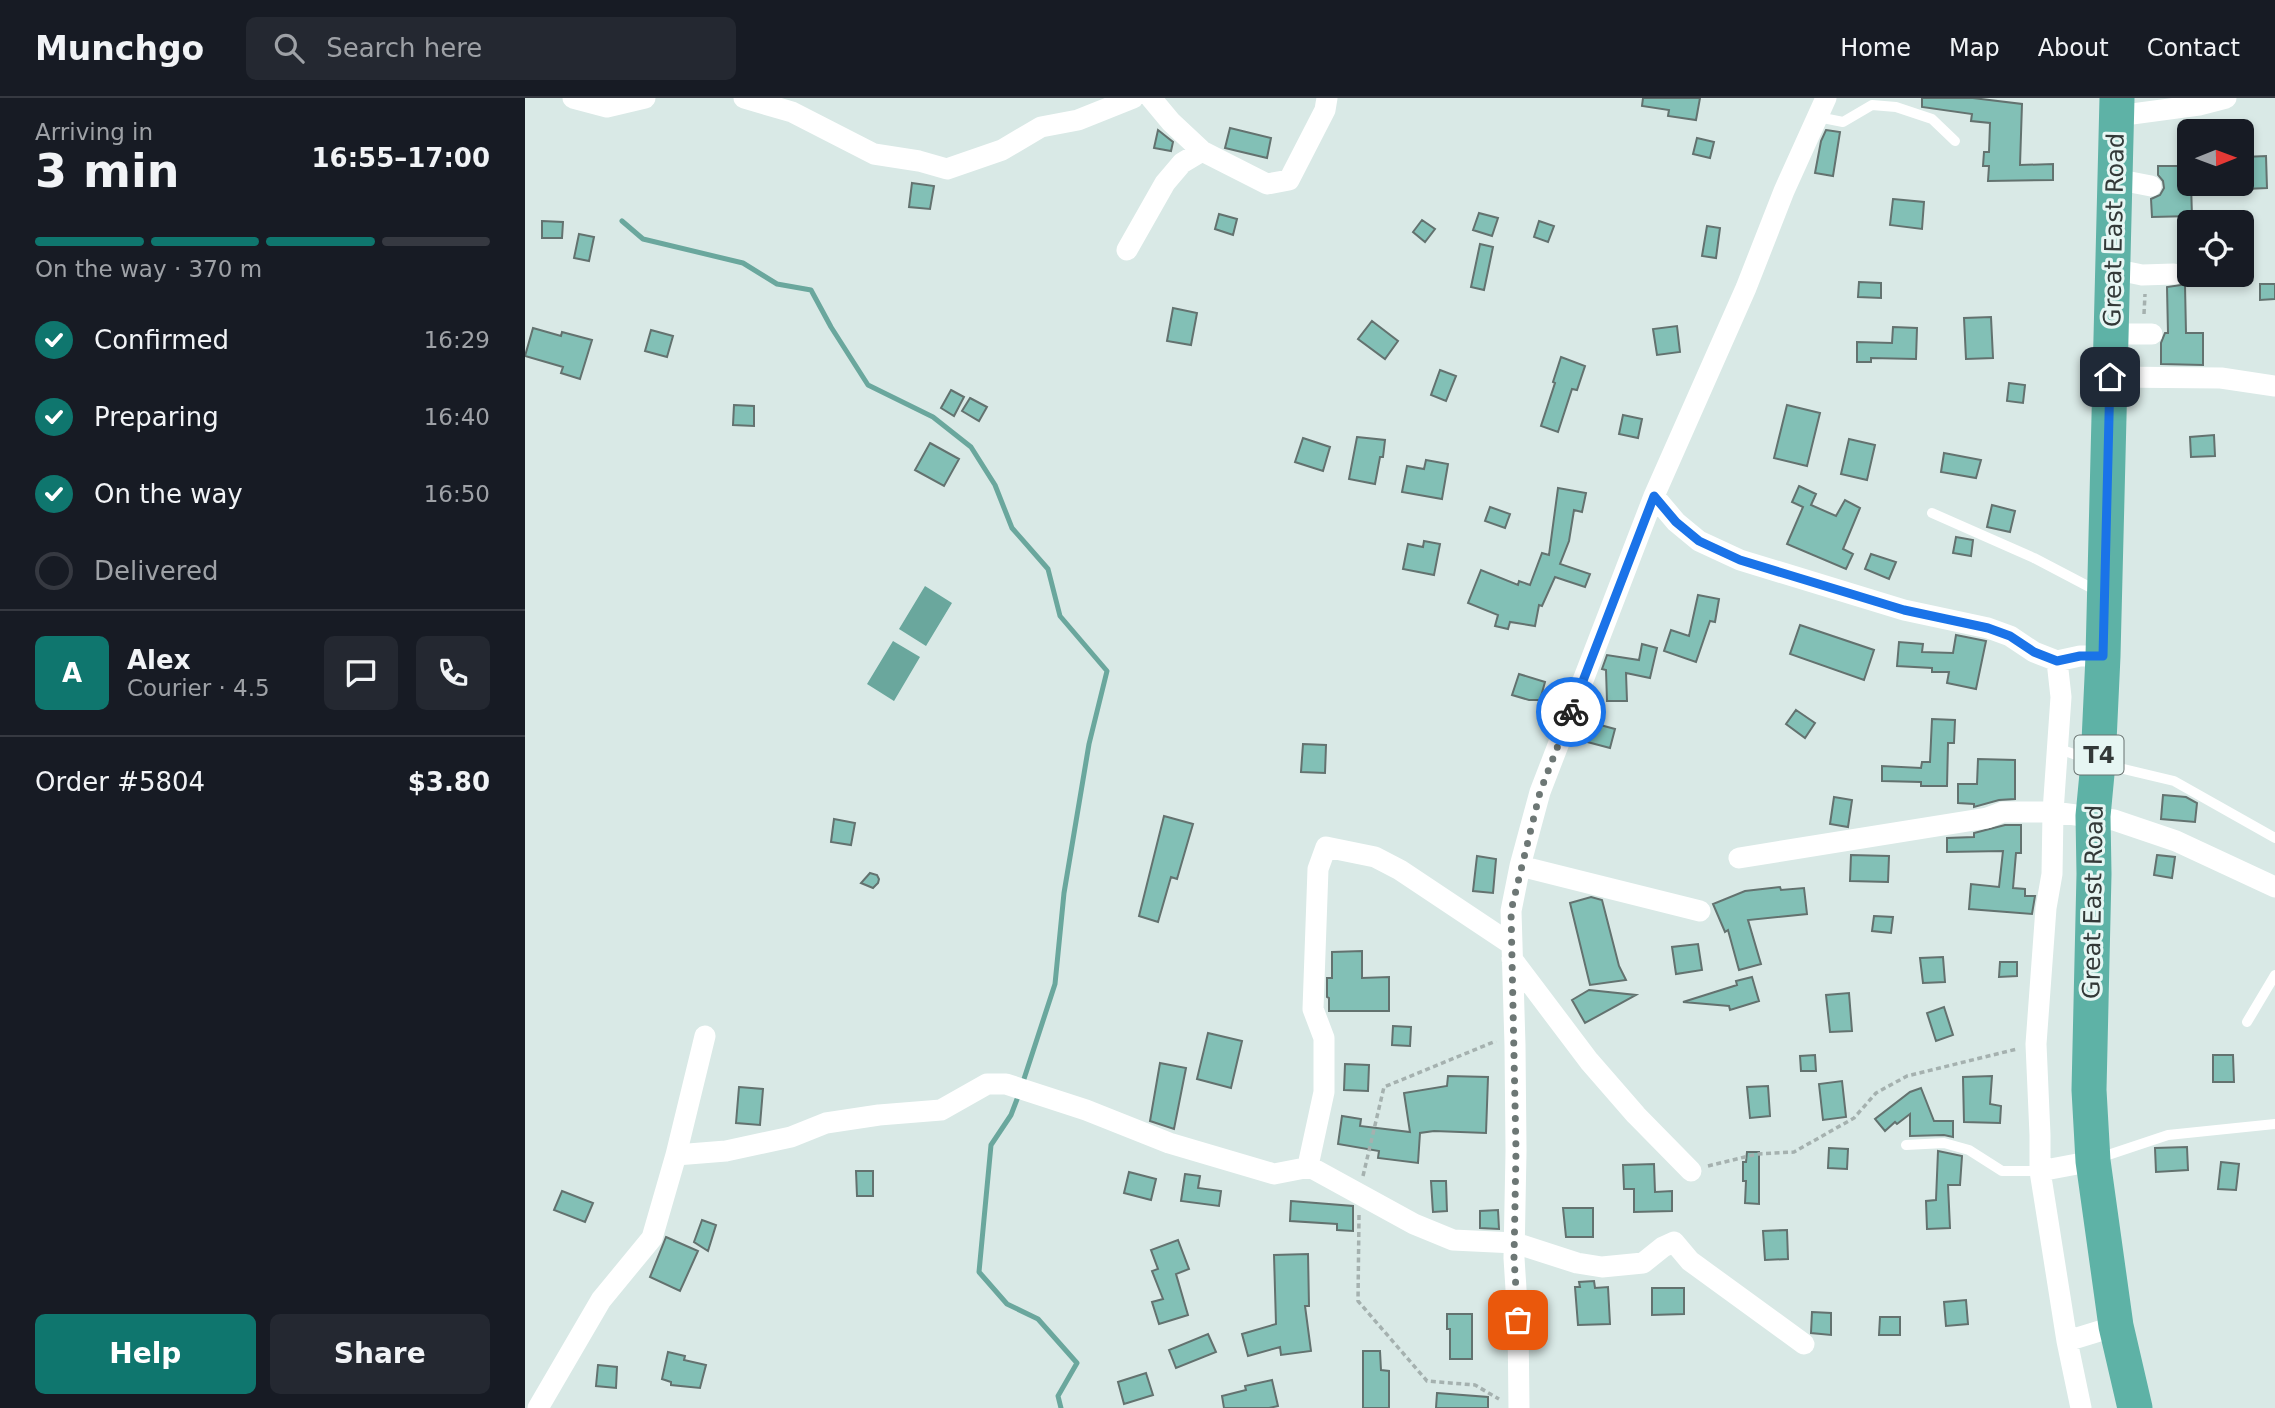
<!DOCTYPE html>
<meta charset="utf-8">
<style>
body{margin:0;font-family:"DejaVu Sans",sans-serif;background:#242831;color:#f1f3f6;height:100vh;display:flex;flex-direction:column;font-size:26px;white-space:nowrap}
*{box-sizing:border-box;margin:0}
p{font-size:23px;color:#9ea1a6}
.icon{flex:none;width:38px;height:38px;fill:none;stroke:currentColor;stroke-width:2;stroke-linecap:round;stroke-linejoin:round}
.map{position:relative;flex:1;overflow:hidden}
.sheet{display:flex;flex-direction:column;background:#171b24;width:525px}
.sheet>*{flex:none}
.needle{width:46px;rotate:89deg}
.controls{position:absolute;left:1652px;top:21px;display:grid;gap:14px}
.controls a{display:grid;place-items:center;width:77px;height:77px;border-radius:10px;background:#171b24;box-shadow:0 4px 10px #0003;font-size:35px}
.pin{position:absolute;display:grid;place-items:center;width:60px;height:60px;color:#fff;margin:-30px;border-radius:14px;box-shadow:0 4px 10px #0006}
.courier{position:absolute;display:grid;place-items:center;width:70px;height:70px;margin:-35px;border:5px solid #1a73e8;border-radius:50%;background:#fff;color:#222;box-shadow:0 2px 9px #0007}
.overview em{font-style:normal;font-weight:800}
.overview div{display:flex;flex-direction:column-reverse}
.overview{display:flex;align-items:center;justify-content:space-between;height:119px;padding:0 35px}
h1{font-size:46px;font-weight:800;line-height:52px}
.bar{display:grid;grid-template-columns:repeat(4,1fr);gap:10px 7px;align-content:center;height:84px;padding:0 35px}
.bar i{height:9px;border-radius:5px;background:#363941}
.bar .selected{background:#0f766e}
.bar p{grid-column:span 4}
.line{display:flex;align-items:center;gap:18px;padding:0 35px;border-top:2px solid #363941}
.line div{flex:1}
.round{display:grid;place-items:center;flex:none;width:74px;height:74px;border-radius:10px;background:#242831}
ol{padding:0 35px;list-style:none}
li{display:flex;align-items:center;gap:21px;height:77px}
li p{margin-inline-start:auto}
li .icon{padding:7px;border-radius:50%;background:#0f766e;color:#fff;stroke-width:4}
li:last-child{color:#9ea1a6}
li i{width:38px;height:38px;border:4px solid #363941;border-radius:50%}
.button{display:flex;gap:14px;margin-top:auto;padding:14px 35px}
.button a{flex:1;height:80px;border-radius:10px;background:#0f766e;color:#fff;font-size:28px;font-weight:800;line-height:80px;text-align:center}
.button a+a{background:#242831;color:#f1f3f6}
header{display:flex;align-items:center;gap:42px;box-sizing:border-box;height:98px;padding:0 35px;background:#171b24;border-bottom:2px solid #363941}
header strong{font-size:33px}
nav{display:flex;gap:38px;margin-inline-start:auto;font-size:24px}
.search{width:490px;height:63px;background:#242831;display:flex;align-items:center;gap:18px;box-sizing:border-box;padding:0 24px;border-radius:10px;color:#9ea1a6;font-size:26px}
main{display:flex;flex:1;min-height:0}
.map>svg:first-child{display:block}
.water{fill:#6aa79d}
.lines{fill:none;stroke-linecap:round;stroke-linejoin:round}
.stream{stroke:#6aa79d;stroke-width:5}
.building{fill:#82c0b6;stroke:#63726f;stroke-width:2}
.path{stroke:#a5b1af;stroke-width:3.5;stroke-dasharray:5 3.5;stroke-linecap:butt}
.service{stroke:#fff;stroke-width:10}
.minor{stroke:#fff;stroke-width:21}
.trunk{stroke:#5eb2a6;stroke-width:35}
.done{stroke:#6d7775;stroke-width:7;stroke-dasharray:0 12.6}
.route{stroke:#1a73e8;stroke-width:9}
.labels{text-anchor:middle;stroke-width:6;stroke-linejoin:round;paint-order:stroke}
.shield{fill:#e6f6f3;stroke:#697270;stroke-width:2}
.shield-label{font-size:23px;font-weight:bold;fill:#333938}
.street-label{font-size:24px;fill:#333938;stroke:#e6f6f3}
</style>
<header>
<strong>Munchgo</strong>
<div class="search"><svg class="icon" aria-label="search" viewBox="0 0 24 24"><circle cx="10" cy="10" r="6"/><path d="M15 15l6 6"/></svg>Search here</div>
<nav><a>Home</a><a>Map</a><a>About</a><a>Contact</a></nav>
</header>
<main>
<section class="sheet">
<div class="overview"><div><h1>3 min</h1><p>Arriving in</p></div><em>16:55–17:00</em></div>
<div class="bar"><i class="selected"></i><i class="selected"></i><i class="selected"></i><i></i><p>On the way · 370 m</p></div>
<ol>
<li><svg class="icon" aria-label="check" viewBox="0 0 24 24"><path d="M5 12l5 5 9-10"/></svg>Confirmed<p>16:29</p></li>
<li><svg class="icon" aria-label="check" viewBox="0 0 24 24"><path d="M5 12l5 5 9-10"/></svg>Preparing<p>16:40</p></li>
<li><svg class="icon" aria-label="check" viewBox="0 0 24 24"><path d="M5 12l5 5 9-10"/></svg>On the way<p>16:50</p></li>
<li><i></i>Delivered</li>
</ol>
<div class="line" style="height:126px"><b class="round" style="background:#0f766e;color:#fff">A</b><div><b>Alex</b><p>Courier · 4.5</p></div><a class="round"><svg class="icon" aria-label="chat" viewBox="0 0 24 24"><path d="M4 5h16v11H9l-5 4z"/></svg></a><a class="round"><svg class="icon" aria-label="phone" viewBox="0 0 24 24"><path d="M5 4h4l2 5-3 2q2 4 5 5l2-3 5 2v4C11 20 4 13 5 4z"/></svg></a></div>
<div class="line" style="height:91px"><div>Order #5804</div><b>$3.80</b></div>
<div class="button"><a>Help</a><a>Share</a></div>
</section>
<div class="map">
<svg width="1750" height="1310" viewBox="0 0 1750 1310">
<rect width="100%" height="100%" fill="#d9e9e6"/>
<path class="water" d="M 400,488 L 427,505 L 401,548 L 374,531 Z
M 368,543 L 395,559 L 369,603 L 342,586 Z"/>
<g class="lines">
<path class="stream" d="M 97,123 L 118,141 L 218,165 L 252,186 L 286,192 L 306,229 L 343,287 L 408,319 L 446,349 L 470,387 L 487,430 L 523,471 L 535,518 L 582,573 L 564,646 L 539,795 L 530,886 L 497,987
M 494,996 L 486,1017 L 466,1047 L 454,1174 L 482,1206 L 513,1221 L 552,1265 L 533,1298 L 536,1310"/>
</g>
<path class="building" d="M 1118,0 L 1175,0 L 1171,22 L 1143,18 L 1144,12 L 1117,8 Z
M 1397,0 L 1448,0 L 1497,6 L 1495,67 L 1528,66 L 1528,82 L 1463,83 L 1464,68 L 1458,68 L 1459,54 L 1464,54 L 1465,25 L 1446,23 L 1447,16 L 1397,9 Z
M 705,30 L 746,40 L 742,60 L 700,50 Z
M 633,32 L 648,44 L 646,53 L 629,50 Z
M 1301,32 L 1315,34 L 1308,78 L 1290,75 L 1296,43 Z
M 1172,40 L 1189,44 L 1185,60 L 1168,56 Z
M 1741,58 L 1742,90 L 1720,91 L 1719,59 Z
M 1633,68 L 1659,68 L 1659,87 L 1666,86 L 1667,118 L 1627,119 L 1626,101 L 1635,97 L 1639,90 L 1638,83 L 1633,77 Z
M 387,85 L 409,88 L 405,111 L 384,109 Z
M 1368,101 L 1399,104 L 1397,131 L 1365,127 Z
M 954,115 L 973,120 L 967,138 L 948,132 Z
M 694,116 L 712,121 L 708,137 L 690,131 Z
M 897,122 L 910,131 L 900,144 L 888,134 Z
M 17,123 L 38,124 L 37,140 L 17,140 Z
M 1014,123 L 1029,128 L 1023,144 L 1009,139 Z
M 1182,128 L 1195,130 L 1191,160 L 1177,158 Z
M 54,136 L 69,139 L 64,163 L 49,160 Z
M 955,146 L 968,149 L 959,192 L 946,189 Z
M 1334,184 L 1356,185 L 1356,200 L 1333,199 Z
M 1735,186 L 1750,186 L 1750,201 L 1735,202 Z
M 1656,187 L 1660,187 L 1661,235 L 1678,235 L 1678,267 L 1636,266 L 1636,245 L 1640,235 L 1643,235 L 1642,189 Z
M 648,210 L 672,215 L 666,247 L 642,243 Z
M 1466,219 L 1468,260 L 1441,261 L 1439,220 Z
M 847,223 L 873,243 L 860,261 L 833,241 Z
M 1152,228 L 1155,254 L 1132,257 L 1128,231 Z
M 1368,229 L 1392,230 L 1391,261 L 1346,260 L 1346,264 L 1332,264 L 1332,244 L 1367,245 Z
M 8,230 L 36,238 L 37,234 L 67,242 L 55,281 L 36,275 L 38,269 L 0,258 Z
M 126,232 L 148,238 L 142,259 L 120,253 Z
M 1036,259 L 1060,268 L 1052,292 L 1047,291 L 1033,334 L 1016,328 L 1030,285 L 1028,284 Z
M 915,272 L 931,278 L 921,303 L 906,297 Z
M 1484,285 L 1500,287 L 1498,305 L 1482,303 Z
M 426,292 L 439,299 L 429,318 L 416,310 Z
M 445,300 L 462,309 L 454,323 L 437,313 Z
M 209,307 L 229,308 L 229,328 L 208,327 Z
M 1262,307 L 1295,315 L 1282,368 L 1249,360 Z
M 1098,317 L 1117,321 L 1113,340 L 1094,336 Z
M 1689,337 L 1690,358 L 1666,359 L 1665,339 Z
M 832,339 L 860,342 L 858,359 L 855,359 L 850,386 L 824,381 Z
M 778,340 L 805,349 L 798,373 L 770,364 Z
M 1324,341 L 1350,347 L 1342,382 L 1316,376 Z
M 405,345 L 434,361 L 419,388 L 390,372 Z
M 1419,355 L 1456,362 L 1451,380 L 1416,374 Z
M 901,362 L 923,366 L 917,401 L 877,394 L 882,368 L 899,371 Z
M 1274,388 L 1291,396 L 1286,407 L 1311,418 L 1320,402 L 1335,410 L 1318,451 L 1328,456 L 1321,471 L 1262,446 L 1278,409 L 1267,404 Z
M 1033,390 L 1061,395 L 1057,414 L 1049,412 L 1044,443 L 1035,466 L 1065,476 L 1060,489 L 1030,479 L 1017,508 L 1014,507 L 1010,528 L 985,524 L 983,531 L 970,528 L 973,517 L 943,505 L 956,472 L 993,487 L 994,483 L 1005,487 L 1017,455 L 1024,457 Z
M 1467,407 L 1490,413 L 1485,434 L 1462,429 Z
M 965,409 L 985,416 L 980,430 L 960,423 Z
M 1431,439 L 1448,442 L 1446,458 L 1428,455 Z
M 899,443 L 915,446 L 909,477 L 878,471 L 883,446 L 898,449 Z
M 1346,456 L 1371,464 L 1364,481 L 1340,471 Z
M 1173,497 L 1194,501 L 1190,524 L 1185,523 L 1171,564 L 1139,553 L 1146,532 L 1164,538 Z
M 1275,527 L 1349,552 L 1339,582 L 1265,556 Z
M 1431,537 L 1461,543 L 1451,591 L 1422,585 L 1424,574 L 1407,574 L 1407,570 L 1372,568 L 1374,544 L 1398,546 L 1397,554 L 1428,555 Z
M 1117,546 L 1132,550 L 1125,580 L 1101,575 L 1102,603 L 1082,603 L 1081,572 L 1077,571 L 1082,557 L 1114,562 Z
M 994,576 L 1020,584 L 1015,602 L 1004,602 L 987,597 Z
M 1271,612 L 1290,625 L 1280,640 L 1261,626 Z
M 1407,621 L 1430,622 L 1429,645 L 1423,645 L 1422,688 L 1396,688 L 1396,684 L 1357,683 L 1357,668 L 1396,670 L 1397,664 L 1405,664 Z
M 1057,622 L 1090,631 L 1085,650 L 1051,641 Z
M 778,646 L 801,647 L 800,675 L 776,674 Z
M 1453,661 L 1490,662 L 1490,701 L 1474,702 L 1449,709 L 1449,706 L 1433,705 L 1433,686 L 1452,686 Z
M 1638,697 L 1661,699 L 1672,705 L 1670,724 L 1636,721 Z
M 1309,699 L 1327,702 L 1323,729 L 1305,726 Z
M 639,718 L 668,726 L 652,781 L 646,779 L 633,824 L 614,818 Z
M 309,721 L 330,725 L 326,747 L 306,744 Z
M 1480,727 L 1496,727 L 1496,755 L 1491,755 L 1488,790 L 1500,791 L 1500,798 L 1510,798 L 1507,816 L 1444,811 L 1446,786 L 1474,789 L 1478,753 L 1422,754 L 1422,740 L 1449,739 L 1449,735 Z
M 1326,757 L 1364,758 L 1363,784 L 1325,783 Z
M 1632,757 L 1650,759 L 1647,780 L 1629,777 Z
M 952,758 L 971,761 L 968,795 L 948,793 Z
M 345,775 L 352,777 L 354,781 L 353,785 L 348,790 L 336,785 Z
M 1255,789 L 1256,792 L 1279,790 L 1282,816 L 1223,822 L 1236,866 L 1214,872 L 1203,832 L 1200,834 L 1188,806 L 1220,793 Z
M 1066,799 L 1077,802 L 1094,868 L 1101,882 L 1065,887 L 1045,805 Z
M 1349,818 L 1368,819 L 1366,835 L 1347,833 Z
M 1173,846 L 1177,872 L 1151,876 L 1147,849 Z
M 837,853 L 837,880 L 864,879 L 864,913 L 804,913 L 804,900 L 802,899 L 802,880 L 807,880 L 807,854 Z
M 1418,859 L 1420,884 L 1398,885 L 1395,860 Z
M 1475,864 L 1492,864 L 1492,878 L 1474,879 Z
M 1227,879 L 1234,903 L 1205,912 L 1204,908 L 1158,904 L 1212,887 L 1211,883 Z
M 1064,892 L 1111,897 L 1060,925 L 1047,902 Z
M 1324,895 L 1327,933 L 1305,934 L 1301,897 Z
M 1419,909 L 1428,937 L 1411,943 L 1402,915 Z
M 868,928 L 886,929 L 885,948 L 867,947 Z
M 683,935 L 717,943 L 706,990 L 672,981 Z
M 1290,957 L 1291,973 L 1276,973 L 1275,958 Z
M 1688,957 L 1708,957 L 1709,984 L 1688,984 Z
M 635,965 L 661,970 L 649,1031 L 625,1023 Z
M 820,966 L 844,967 L 843,993 L 819,992 Z
M 923,978 L 963,979 L 961,1035 L 909,1033 L 895,1035 L 893,1065 L 853,1060 L 854,1053 L 813,1046 L 817,1018 L 836,1021 L 835,1028 L 885,1034 L 879,995 L 922,988 Z
M 1467,978 L 1465,1006 L 1476,1008 L 1475,1025 L 1439,1024 L 1438,979 Z
M 1317,983 L 1321,1019 L 1298,1022 L 1294,986 Z
M 1243,988 L 1245,1018 L 1225,1020 L 1222,989 Z
M 214,989 L 238,991 L 235,1027 L 211,1025 Z
M 1396,990 L 1409,1023 L 1428,1023 L 1428,1039 L 1419,1037 L 1385,1038 L 1385,1016 L 1372,1026 L 1370,1024 L 1360,1033 L 1350,1021 L 1385,994 Z
M 1662,1049 L 1663,1072 L 1631,1074 L 1630,1050 Z
M 1304,1050 L 1323,1051 L 1322,1071 L 1303,1070 Z
M 1413,1053 L 1437,1058 L 1435,1087 L 1423,1087 L 1425,1130 L 1402,1131 L 1401,1103 L 1411,1102 Z
M 1222,1054 L 1234,1054 L 1234,1106 L 1220,1105 L 1221,1083 L 1218,1083 L 1218,1064 L 1221,1064 Z
M 1696,1064 L 1714,1066 L 1711,1092 L 1693,1091 Z
M 1129,1066 L 1130,1094 L 1147,1093 L 1147,1113 L 1109,1114 L 1109,1091 L 1099,1091 L 1098,1067 Z
M 331,1073 L 348,1073 L 348,1098 L 332,1098 Z
M 604,1074 L 631,1081 L 626,1102 L 599,1095 Z
M 660,1076 L 675,1078 L 673,1090 L 696,1093 L 694,1108 L 656,1103 Z
M 906,1083 L 921,1083 L 922,1113 L 908,1114 Z
M 37,1093 L 68,1105 L 60,1124 L 29,1112 Z
M 766,1103 L 828,1108 L 828,1133 L 812,1132 L 812,1126 L 765,1123 Z
M 1038,1110 L 1068,1110 L 1068,1139 L 1041,1139 Z
M 973,1112 L 974,1131 L 955,1130 L 955,1113 Z
M 177,1122 L 191,1127 L 183,1153 L 169,1144 Z
M 1262,1132 L 1263,1161 L 1240,1162 L 1238,1133 Z
M 141,1139 L 173,1153 L 155,1193 L 125,1179 Z
M 653,1142 L 664,1171 L 651,1176 L 663,1217 L 634,1226 L 627,1204 L 638,1201 L 627,1173 L 633,1171 L 626,1152 Z
M 783,1156 L 784,1208 L 780,1208 L 786,1253 L 756,1257 L 755,1249 L 723,1258 L 717,1236 L 751,1226 L 749,1157 Z
M 1069,1183 L 1070,1190 L 1083,1189 L 1085,1226 L 1053,1227 L 1050,1189 L 1055,1189 L 1054,1184 Z
M 1127,1190 L 1159,1190 L 1159,1216 L 1127,1217 Z
M 1441,1202 L 1443,1226 L 1421,1228 L 1419,1204 Z
M 1287,1214 L 1306,1215 L 1306,1237 L 1286,1235 Z
M 922,1216 L 947,1216 L 947,1261 L 925,1261 L 925,1231 L 922,1231 Z
M 1355,1219 L 1375,1219 L 1375,1237 L 1354,1237 Z
M 683,1236 L 691,1254 L 651,1270 L 644,1252 Z
M 838,1253 L 855,1253 L 856,1272 L 864,1273 L 864,1310 L 838,1310 Z
M 143,1254 L 160,1258 L 159,1262 L 181,1267 L 175,1290 L 146,1287 L 146,1284 L 137,1281 Z
M 73,1267 L 92,1269 L 91,1290 L 71,1288 Z
M 621,1275 L 628,1297 L 599,1306 L 593,1284 Z
M 747,1282 L 753,1308 L 744,1310 L 699,1310 L 697,1298 L 721,1292 L 720,1288 Z
M 912,1295 L 963,1299 L 963,1310 L 911,1310 Z"/>
<g class="lines">
<path class="path" d="M 1619,216 L 1620,196
M 1183,1068 L 1232,1056 L 1269,1054 L 1329,1020 L 1351,995 L 1382,978 L 1492,951
M 838,1078 L 859,989 L 971,943
M 834,1117 L 833,1203 L 902,1283 L 950,1287 L 974,1301"/>
<path class="service" d="M 1293,19 L 1318,24 L 1347,7 L 1371,9 L 1407,21 L 1430,43
M 1407,415 L 1509,460 L 1574,494
M 1532,650 L 1573,665 L 1649,683 L 1750,740
M 1722,924 L 1750,877
M 1381,1047 L 1419,1045 L 1444,1052 L 1477,1073 L 1515,1073
M 1574,1060 L 1643,1037 L 1750,1026"/>
<path class="minor" d="M 48,0 L 82,9 L 120,0
M 219,0 L 267,14 L 349,56 L 394,63 L 422,71 L 477,52 L 516,29 L 553,22 L 608,0
M 626,0 L 646,24 L 677,53
M 1592,18 L 1674,7 L 1701,0
M 1590,81 L 1626,88
M 602,152 L 640,85 L 657,65 L 677,53 L 742,86 L 764,82 L 800,12 L 802,0
M 1588,171 L 1617,177 L 1649,176
M 1586,236 L 1627,236
M 1585,279 L 1696,280 L 1750,288
M 1129,398 L 1151,424 L 1174,443 L 1215,462 L 1379,512 L 1463,530 L 1485,538 L 1509,554 L 1532,563
M 1214,760 L 1462,720 L 1478,714 L 1528,714 L 1589,722 L 1651,743 L 1750,789
M 995,768 L 1175,813
M 987,861 L 1064,963 L 1111,1017 L 1166,1073
M 151,1057 L 201,1053 L 266,1039 L 301,1025 L 354,1017 L 416,1012 L 462,986 L 481,986 L 561,1012 L 644,1045 L 749,1076 L 785,1069 L 889,1126 L 928,1142 L 990,1145 L 1052,1165 L 1077,1169 L 1118,1165 L 1138,1149 L 1149,1144 L 1165,1163 L 1279,1246
M 785,1069 L 784,1063 L 799,994 L 799,940 L 788,911 L 793,771 L 801,749 L 850,759 L 875,772 L 986,846
M 1515,1073 L 1568,1063
M 1542,1243 L 1591,1228
M 13,1310 L 76,1202 L 127,1140 L 151,1057 L 180,938
M 994,1310 L 993,1222 L 989,1160 L 991,1053 L 990,947 L 986,813 L 995,768 L 1015,694 L 1129,398 L 1221,190 L 1259,93 L 1301,0
M 1556,1310 L 1542,1243 L 1515,1073 L 1515,1037 L 1511,946 L 1521,810 L 1527,776 L 1528,714 L 1536,599 L 1532,563 L 1555,558 L 1578,558"/>
<path class="trunk" d="M 1592,0 L 1578,558 L 1573,665 L 1568,718 L 1569,776 L 1564,992 L 1568,1063 L 1591,1228 L 1610,1310"/>
</g>
<g class="lines">
<path class="done" d="M 993,1222 L 989,1160 L 991,1053 L 986,813 L 1015,694 L 1046,614"/>
<path class="route" d="M 1046,614 L 1129,398 L 1151,424 L 1174,443 L 1215,462 L 1379,512 L 1463,530 L 1485,538 L 1509,554 L 1532,563 L 1555,558 L 1578,558 L 1585,279"/>
</g>
<g class="labels">
<rect class="shield" x="1549.5" y="637.5" width="49" height="39" rx="5"/>
<g class="shield-label">
<text x="1574" y="665">T4</text>
</g>
<g class="street-label">
<text transform="translate(1589 132) rotate(-89)" y="8">Great East Road</text>
<text transform="translate(1568 804) rotate(-89)" y="8">Great East Road</text>
</g>
</g>
</svg>
<div class="controls">
<a><svg class="needle" viewBox="-14 -14 28 28"><path d="M0-13l5 13h-10z" fill="#e53935"/><path d="M0 13l5-13h-10z" fill="#9ea1a6"/></svg></a>
<a><svg class="icon" aria-label="locate" viewBox="0 0 24 24"><circle cx="12" cy="12" r="6"/><path d="M12 2v4M12 18v4M2 12h4M18 12h4"/></svg></a>
</div>
<div class="pin" style="left:993px;top:1222px;background:#ea580c"><svg class="icon" aria-label="bag" viewBox="0 0 24 24"><path d="M5 8h14l-1 12H6zM9 8a3 3 0 0 1 6 0"/></svg></div>
<div class="pin" style="left:1585px;top:279px;background:#1f2937"><svg class="icon" aria-label="home" viewBox="0 0 24 24"><path d="M3 11l9-7 9 7M6 9v11h12V9"/></svg></div>
<div class="courier" style="left:1046px;top:614px"><svg class="icon" aria-label="bike" viewBox="0 0 24 24"><circle cx="6" cy="16" r="4"/><circle cx="18" cy="16" r="4"/><path d="M6 16l4-8h5l3 8M10 8l3 8H6M13 5h3"/></svg></div>
</div>
</main>
